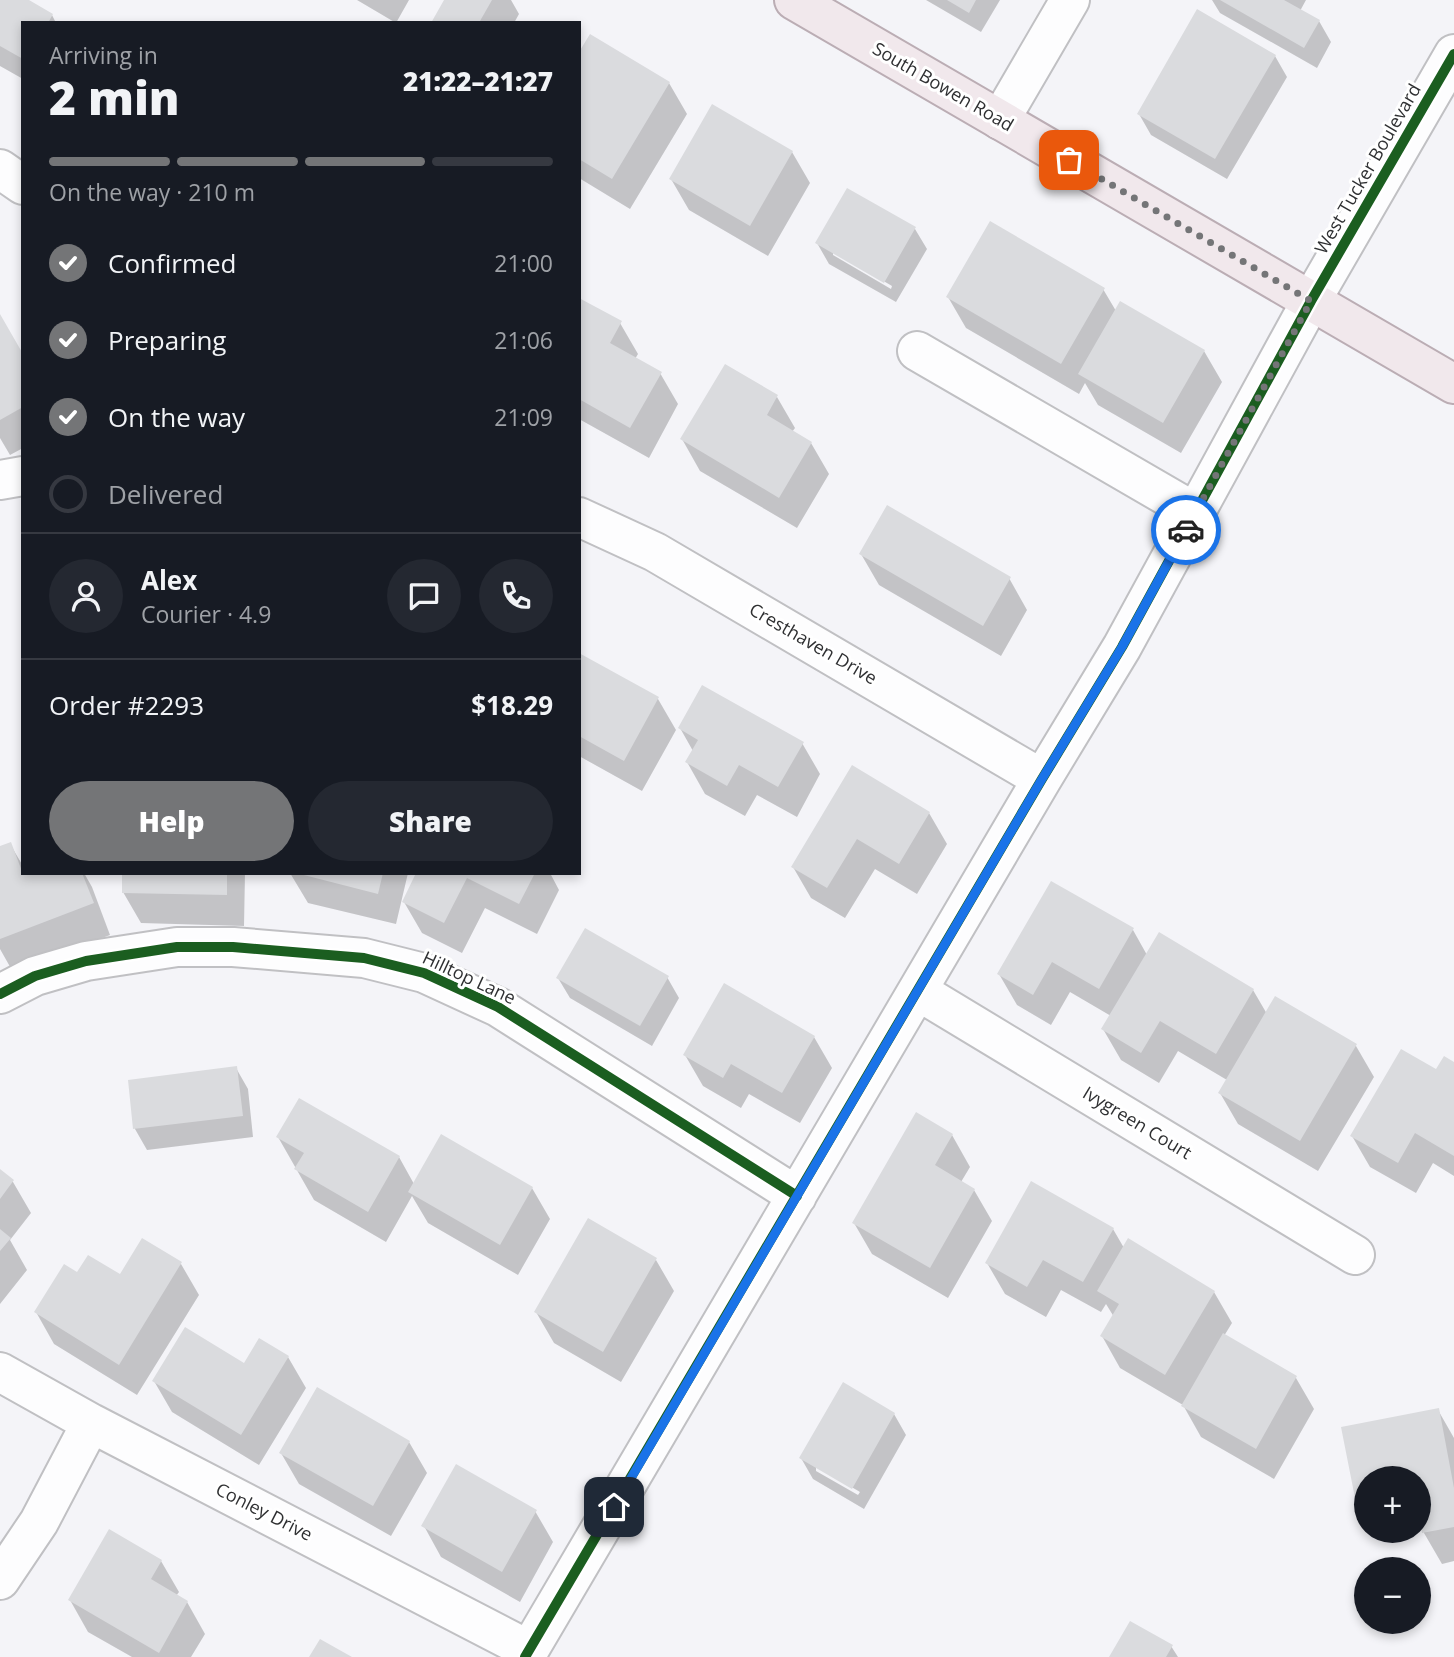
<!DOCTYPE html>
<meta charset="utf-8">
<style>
body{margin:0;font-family:"Open Sans",sans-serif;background:#242831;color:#f1f3f6;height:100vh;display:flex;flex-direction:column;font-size:26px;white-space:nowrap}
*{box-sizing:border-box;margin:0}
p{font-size:23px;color:#9ea1a6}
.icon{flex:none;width:38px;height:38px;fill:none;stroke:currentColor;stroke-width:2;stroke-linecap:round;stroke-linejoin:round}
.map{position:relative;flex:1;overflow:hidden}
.side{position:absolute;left:21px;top:21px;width:560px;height:854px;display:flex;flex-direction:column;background:#171b24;border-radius:0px;box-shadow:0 4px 10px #0003}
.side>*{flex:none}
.tools{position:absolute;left:1354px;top:1466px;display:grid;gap:14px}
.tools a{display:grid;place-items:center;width:77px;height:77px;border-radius:50%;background:#171b24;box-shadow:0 4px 10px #0003;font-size:35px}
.pin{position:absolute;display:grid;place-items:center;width:60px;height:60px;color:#fff;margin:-30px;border-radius:14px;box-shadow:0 4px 10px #0006}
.courier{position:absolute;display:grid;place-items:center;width:70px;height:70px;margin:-35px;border:5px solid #1a73e8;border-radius:50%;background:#fff;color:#222;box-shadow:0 2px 9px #0007}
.head em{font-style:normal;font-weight:800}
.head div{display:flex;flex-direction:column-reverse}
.head{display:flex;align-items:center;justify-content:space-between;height:119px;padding:0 28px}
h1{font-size:46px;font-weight:800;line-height:52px}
.bar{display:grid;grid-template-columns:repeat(4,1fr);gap:10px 7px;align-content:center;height:84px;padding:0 28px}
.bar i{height:9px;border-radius:5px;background:#363941}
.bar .on{background:#747577}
.bar p{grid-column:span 4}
.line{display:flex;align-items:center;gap:18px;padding:0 28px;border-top:2px solid #363941}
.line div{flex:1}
.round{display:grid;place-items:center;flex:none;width:74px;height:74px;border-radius:37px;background:#242831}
ol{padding:0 28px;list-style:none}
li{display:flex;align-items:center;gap:21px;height:77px}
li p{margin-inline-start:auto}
li .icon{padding:7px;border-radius:50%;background:#747577;color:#fff;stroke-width:4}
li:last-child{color:#9ea1a6}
li i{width:38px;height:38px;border:4px solid #363941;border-radius:50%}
.button{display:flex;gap:14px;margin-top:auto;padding:14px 28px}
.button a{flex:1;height:80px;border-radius:42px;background:#747577;color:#fff;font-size:28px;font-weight:800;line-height:80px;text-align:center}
.button a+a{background:#242831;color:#f1f3f6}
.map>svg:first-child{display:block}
.shadow{fill:#0003;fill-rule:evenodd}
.building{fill:#dadbde}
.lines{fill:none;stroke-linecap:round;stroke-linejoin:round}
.minor-casing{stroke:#c0c0c3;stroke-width:42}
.major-casing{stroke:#bbadb4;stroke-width:42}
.minor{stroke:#fdfdfe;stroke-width:38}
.major{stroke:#f1e8ec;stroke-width:38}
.cycleway-casing{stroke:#fff;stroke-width:15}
.cycleway{stroke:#1b5e20;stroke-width:10}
.done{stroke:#747577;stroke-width:7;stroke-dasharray:0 12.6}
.route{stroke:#1a73e8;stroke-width:9}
.labels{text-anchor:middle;stroke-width:6;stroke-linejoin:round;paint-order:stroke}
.street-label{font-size:18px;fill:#2f3032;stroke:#fff}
</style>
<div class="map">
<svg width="1454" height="1657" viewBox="0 0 1454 1657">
<rect width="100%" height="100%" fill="#f4f4f8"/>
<path class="shadow" d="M 0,0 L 26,0 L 52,15 L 56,23 L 23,23 L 23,79 L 0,66 Z
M 357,0 L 409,0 L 396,23 Z
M 446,0 L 511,0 L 519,14 L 514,23 L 433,23 Z
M 926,0 L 1000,0 L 981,32 Z
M 1212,0 L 1306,0 L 1300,11 L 1319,21 L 1331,42 L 1317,68 L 1220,13 Z
M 579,56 L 669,83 L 687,114 L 630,209 L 579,178 Z
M 1275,56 L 1287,77 L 1227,179 L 1151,135 L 1139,114 Z
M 792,152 L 810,183 L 768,256 L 689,210 L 671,179 Z
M 915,229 L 927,249 L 896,302 L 829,264 L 817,243 ZM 833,251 L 892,286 L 891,289 L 833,255 Z
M 1103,289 L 1116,311 L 1204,351 L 1222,382 L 1181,453 L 1098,405 L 1085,383 L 1079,394 L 966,328 L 948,297 Z
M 579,300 L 620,323 L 638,354 L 635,359 L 660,373 L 678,404 L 649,458 L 579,419 Z
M 0,317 L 23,357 L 23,448 L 10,455 L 0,438 Z
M 777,397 L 795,428 L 792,432 L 811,443 L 829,474 L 797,528 L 700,471 L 682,439 Z
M 861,554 L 1009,578 L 1027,610 L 1001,656 L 879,585 Z
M 579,655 L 658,699 L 676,730 L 642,791 L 579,756 Z
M 680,728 L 802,743 L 820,774 L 797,817 L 757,795 L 745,816 L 705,794 L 687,762 L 693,751 Z
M 853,767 L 929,813 L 947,844 L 917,894 L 875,869 L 845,918 L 811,898 L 793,867 Z
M 10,844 L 23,866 L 23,873 L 84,873 L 92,887 L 110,935 L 13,972 L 0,949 L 0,848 Z
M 124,873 L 245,873 L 244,926 L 141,923 L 123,892 Z
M 290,873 L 408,873 L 396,924 L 308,903 Z
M 418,873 L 550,873 L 559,890 L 537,934 L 485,908 L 462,953 L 422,933 L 404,902 Z
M 1133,930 L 1147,955 L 1253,990 L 1267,1014 L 1356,1046 L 1374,1077 L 1318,1171 L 1238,1124 L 1220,1093 L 1227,1080 L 1178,1051 L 1159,1083 L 1121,1060 L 1103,1029 L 1111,1016 L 1070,992 L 1051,1025 L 1017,1005 L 999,974 Z
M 667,977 L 679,998 L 652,1046 L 570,998 L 558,978 Z
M 814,1037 L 832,1068 L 800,1123 L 749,1094 L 741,1108 L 703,1086 L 685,1055 Z
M 1454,1064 L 1454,1176 L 1433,1163 L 1416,1193 L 1370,1167 L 1352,1136 L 1437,1071 Z
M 236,1068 L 248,1089 L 253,1137 L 147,1150 L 135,1129 L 130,1081 Z
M 952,1135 L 970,1167 L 961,1182 L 974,1190 L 992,1221 L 948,1298 L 872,1254 L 854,1223 Z
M 278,1137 L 399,1157 L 414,1184 L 532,1188 L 550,1219 L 518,1275 L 428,1223 L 412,1196 L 386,1242 L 314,1200 Z
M 0,1171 L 13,1182 L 31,1213 L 10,1240 L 27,1270 L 0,1304 Z
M 1113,1229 L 1124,1248 L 1214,1292 L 1232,1323 L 1224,1336 L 1296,1378 L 1314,1409 L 1274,1479 L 1201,1437 L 1183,1405 L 1120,1368 L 1102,1336 L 1114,1317 L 1106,1304 L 1101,1312 L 1061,1290 L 1046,1317 L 1005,1294 L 987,1263 Z
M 656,1260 L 674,1291 L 621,1382 L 554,1343 L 536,1312 Z
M 181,1264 L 199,1295 L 137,1395 L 54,1344 L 36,1312 L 78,1275 L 120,1277 Z
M 288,1357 L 306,1388 L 259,1465 L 172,1412 L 154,1381 Z
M 1438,1410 L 1454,1438 L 1454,1561 L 1442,1564 L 1424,1533 L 1422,1524 L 1419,1525 L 1419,1479 L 1367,1479 L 1367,1518 L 1358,1502 L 1343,1428 Z
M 894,1414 L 906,1435 L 864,1509 L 813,1479 L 801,1458 ZM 816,1466 L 860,1492 L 858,1495 L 816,1471 Z
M 409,1442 L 427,1473 L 391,1536 L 299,1484 L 281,1453 Z
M 535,1511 L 553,1542 L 520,1602 L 441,1557 L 424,1526 Z
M 161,1561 L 179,1592 L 176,1596 L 187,1602 L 205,1634 L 191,1657 L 132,1657 L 88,1632 L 70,1600 Z
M 1171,1646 L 1178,1657 L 1111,1657 Z"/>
<path class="building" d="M 0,0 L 29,0 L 53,14 L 48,23 L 23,23 L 23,59 L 0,46 Z
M 444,0 L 492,0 L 480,21 L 483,23 L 431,23 Z
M 947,0 L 976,0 L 969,13 Z
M 1220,0 L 1284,0 L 1320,20 L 1304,48 Z
M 1197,9 L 1276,55 L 1215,159 L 1137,114 Z
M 590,34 L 670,82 L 612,179 L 579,159 L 579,52 Z
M 712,104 L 793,151 L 750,226 L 669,179 Z
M 847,188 L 916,227 L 884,283 L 815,243 Z
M 990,221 L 1105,288 L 1061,364 L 946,297 Z
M 579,298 L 622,321 L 610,343 L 662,372 L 630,428 L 579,399 Z
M 1120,301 L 1205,350 L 1163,423 L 1078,374 Z
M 0,314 L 23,354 L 23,407 L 0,420 Z
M 725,364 L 778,395 L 767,415 L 812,442 L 779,498 L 680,439 Z
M 887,505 L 1011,577 L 983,626 L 859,554 Z
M 579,653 L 659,697 L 624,761 L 579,736 Z
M 702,685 L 804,742 L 778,787 L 739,765 L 727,786 L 685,762 L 698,740 L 678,728 Z
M 852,765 L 930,812 L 899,864 L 857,839 L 827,888 L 791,867 Z
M 11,842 L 23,874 L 82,873 L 94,903 L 0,939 L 0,846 Z
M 122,873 L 227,873 L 227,895 L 122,893 Z
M 296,873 L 383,873 L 378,894 Z
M 416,873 L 535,873 L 519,904 L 467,878 L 444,923 L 402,902 Z
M 1051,881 L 1134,928 L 1099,989 L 1052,962 L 1033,995 L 997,974 Z
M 585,928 L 669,976 L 640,1026 L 556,978 Z
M 1159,932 L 1254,989 L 1216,1054 L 1160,1021 L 1141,1053 L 1101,1029 Z
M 724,983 L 815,1036 L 782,1093 L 731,1064 L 723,1078 L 683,1055 Z
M 1275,996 L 1357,1044 L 1300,1141 L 1218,1093 Z
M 1401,1049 L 1436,1069 L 1444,1056 L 1454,1062 L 1454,1156 L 1415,1133 L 1398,1163 L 1350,1136 Z
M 237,1066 L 243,1116 L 133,1129 L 128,1080 Z
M 299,1098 L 400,1156 L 368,1212 L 294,1169 L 304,1153 L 276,1137 Z
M 916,1112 L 953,1134 L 935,1165 L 975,1189 L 930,1268 L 852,1223 Z
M 441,1134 L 533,1187 L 500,1245 L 408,1192 Z
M 0,1169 L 14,1180 L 0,1199 Z
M 1031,1181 L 1114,1228 L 1083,1282 L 1043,1260 L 1027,1287 L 985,1263 Z
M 588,1218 L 657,1258 L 603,1352 L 534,1312 Z
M 0,1229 L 11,1238 L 0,1251 Z
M 142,1238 L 182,1262 L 119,1365 L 34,1312 L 64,1264 L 77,1272 L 88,1255 L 120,1274 Z
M 1128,1238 L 1215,1291 L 1165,1375 L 1100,1336 L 1119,1304 L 1097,1291 Z
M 185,1327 L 244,1363 L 259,1338 L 289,1356 L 241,1435 L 152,1381 Z
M 1223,1333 L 1297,1376 L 1256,1449 L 1181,1406 Z
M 843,1382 L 895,1413 L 852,1489 L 799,1458 Z
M 317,1387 L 410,1441 L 373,1506 L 279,1453 Z
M 1439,1408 L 1454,1488 L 1454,1527 L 1422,1533 L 1419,1516 L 1419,1479 L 1367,1479 L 1367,1501 L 1356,1503 L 1341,1427 Z
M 456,1464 L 537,1510 L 502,1572 L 421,1526 Z
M 109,1529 L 162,1560 L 151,1579 L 188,1601 L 159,1653 L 68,1600 Z
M 1130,1621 L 1173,1645 L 1166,1657 L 1109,1657 Z
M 320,1639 L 352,1657 L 309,1657 Z"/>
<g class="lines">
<g class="minor-casing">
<path id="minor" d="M 1000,120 L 1070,0
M 0,169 L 23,185
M 917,351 L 1196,513
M 0,480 L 23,476
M 579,517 L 655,552 L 1042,779
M 918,991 L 1355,1255
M 0,994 L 35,976 L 86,961 L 177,947 L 233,947 L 364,958 L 424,973 L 498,1007 L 797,1196
M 0,1372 L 91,1423 L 529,1650
M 0,1580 L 39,1522 L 91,1423
M 525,1657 L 1042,779 L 1122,647 L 1311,301 L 1454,54"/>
</g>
<g class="major-casing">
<path id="major" d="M 794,0 L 1454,384"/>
</g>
<use href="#minor" class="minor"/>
<use href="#major" class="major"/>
<g class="cycleway-casing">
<path id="cycleway" d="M 0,994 L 35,976 L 86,961 L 177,947 L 233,947 L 364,958 L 424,973 L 498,1007 L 797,1196
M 525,1657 L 1042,779 L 1122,647 L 1311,301 L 1454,54"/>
</g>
<use href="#cycleway" class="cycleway"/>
</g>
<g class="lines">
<path class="done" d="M 1069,160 L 1311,301 L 1186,530"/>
<path class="route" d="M 614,1507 L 1042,779 L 1122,647 L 1186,530"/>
</g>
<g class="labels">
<g class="street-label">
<text transform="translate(943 87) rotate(30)" y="6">South Bowen Road</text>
<text transform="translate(1368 169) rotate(-60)" y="6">West Tucker Boulevard</text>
<text transform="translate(813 644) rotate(30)" y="6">Cresthaven Drive</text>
<text transform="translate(469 978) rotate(25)" y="6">Hilltop Lane</text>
<text transform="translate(1137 1123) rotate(31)" y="6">Ivygreen Court</text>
<text transform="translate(264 1512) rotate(27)" y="6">Conley Drive</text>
</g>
</g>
</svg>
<div class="tools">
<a>+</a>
<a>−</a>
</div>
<div class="pin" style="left:1069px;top:160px;background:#ea580c"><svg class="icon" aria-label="bag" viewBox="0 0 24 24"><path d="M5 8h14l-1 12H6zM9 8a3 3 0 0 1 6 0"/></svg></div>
<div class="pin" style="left:614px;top:1507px;background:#1f2937"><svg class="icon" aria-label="home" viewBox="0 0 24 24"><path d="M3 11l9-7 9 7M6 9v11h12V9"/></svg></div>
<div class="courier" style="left:1186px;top:530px"><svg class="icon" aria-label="car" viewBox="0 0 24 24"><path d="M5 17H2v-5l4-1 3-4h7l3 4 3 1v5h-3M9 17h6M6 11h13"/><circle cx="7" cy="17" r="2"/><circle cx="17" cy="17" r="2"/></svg></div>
<section class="side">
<div class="head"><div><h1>2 min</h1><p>Arriving in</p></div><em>21:22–21:27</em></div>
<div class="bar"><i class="on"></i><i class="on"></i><i class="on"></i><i></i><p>On the way · 210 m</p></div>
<ol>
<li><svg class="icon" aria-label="check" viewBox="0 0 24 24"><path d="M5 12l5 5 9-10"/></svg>Confirmed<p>21:00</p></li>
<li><svg class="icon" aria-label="check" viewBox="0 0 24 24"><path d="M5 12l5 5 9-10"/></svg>Preparing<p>21:06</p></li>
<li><svg class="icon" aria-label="check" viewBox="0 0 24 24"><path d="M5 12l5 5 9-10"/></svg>On the way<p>21:09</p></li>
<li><i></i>Delivered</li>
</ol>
<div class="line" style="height:126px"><a class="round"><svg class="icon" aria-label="person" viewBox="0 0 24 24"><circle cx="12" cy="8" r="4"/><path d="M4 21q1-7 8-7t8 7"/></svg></a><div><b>Alex</b><p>Courier · 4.9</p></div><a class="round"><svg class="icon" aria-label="chat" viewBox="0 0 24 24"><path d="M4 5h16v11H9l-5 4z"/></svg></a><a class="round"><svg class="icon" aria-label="phone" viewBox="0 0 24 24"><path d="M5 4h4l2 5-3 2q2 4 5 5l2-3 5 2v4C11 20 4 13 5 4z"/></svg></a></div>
<div class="line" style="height:91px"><div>Order #2293</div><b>$18.29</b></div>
<div class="button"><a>Help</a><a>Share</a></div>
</section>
</div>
